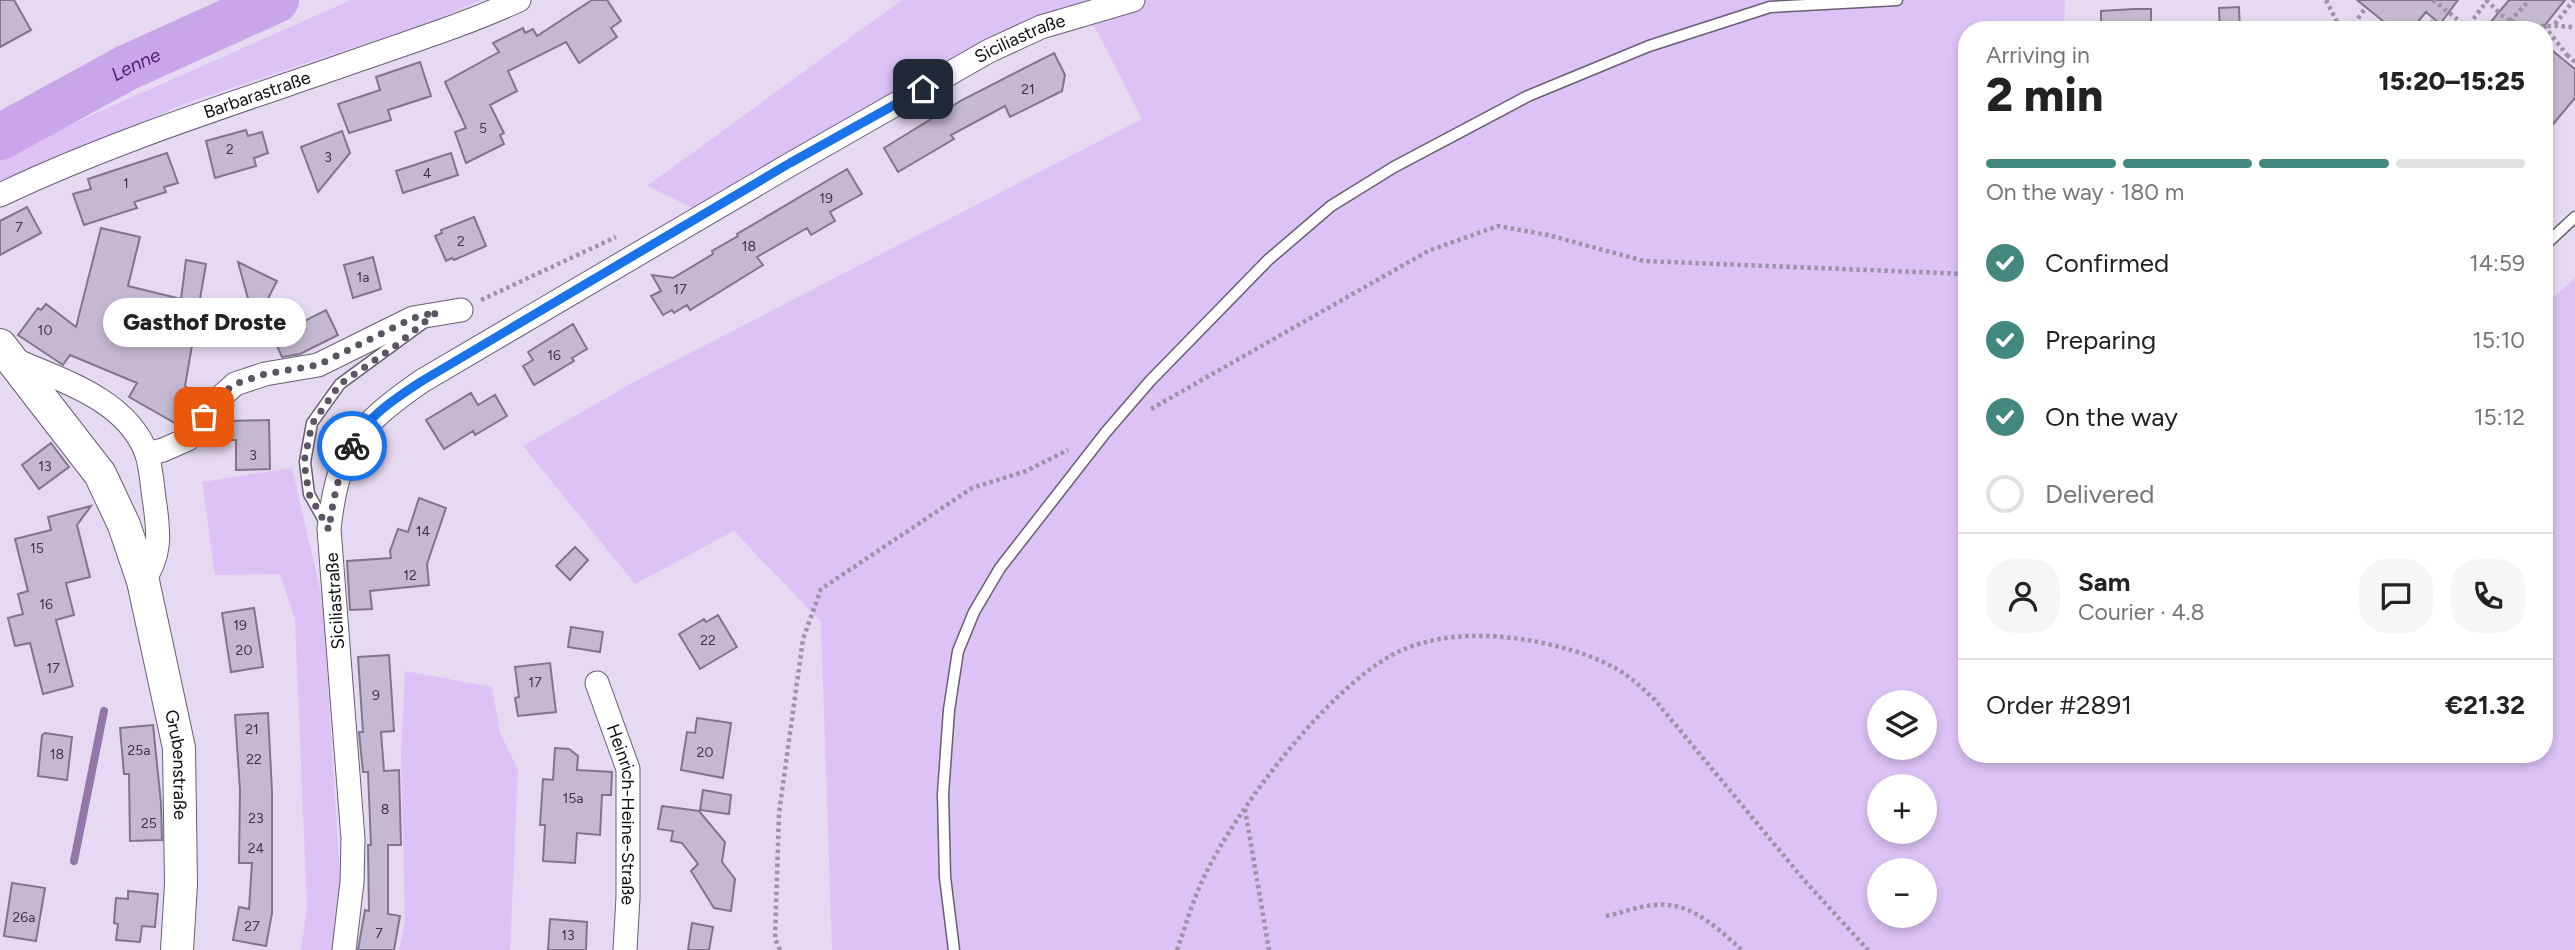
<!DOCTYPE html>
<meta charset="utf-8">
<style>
body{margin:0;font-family:Figtree,sans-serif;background:#f6f6f6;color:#222;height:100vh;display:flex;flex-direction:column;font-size:26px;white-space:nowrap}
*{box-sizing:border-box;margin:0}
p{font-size:23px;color:#767676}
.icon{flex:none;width:38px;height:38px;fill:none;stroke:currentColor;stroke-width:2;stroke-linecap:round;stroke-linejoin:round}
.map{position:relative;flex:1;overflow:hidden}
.panel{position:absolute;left:1958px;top:21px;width:595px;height:742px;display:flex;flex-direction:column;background:#fff;border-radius:28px;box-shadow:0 4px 10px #0003}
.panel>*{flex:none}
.fabs{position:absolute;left:1867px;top:690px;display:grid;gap:14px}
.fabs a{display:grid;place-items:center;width:70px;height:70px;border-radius:50%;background:#fff;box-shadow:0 4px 10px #0003;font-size:35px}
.pin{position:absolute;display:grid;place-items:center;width:60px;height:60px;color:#fff;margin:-30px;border-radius:14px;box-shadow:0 4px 10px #0006}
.courier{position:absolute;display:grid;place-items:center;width:70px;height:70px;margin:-35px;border:5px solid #1a73e8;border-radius:50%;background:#fff;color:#222;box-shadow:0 2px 9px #0007}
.bubble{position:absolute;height:49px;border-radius:24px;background:#fff;box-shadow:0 4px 10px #0003;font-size:23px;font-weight:800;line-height:49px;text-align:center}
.overview em{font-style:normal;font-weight:800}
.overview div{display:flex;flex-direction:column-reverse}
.overview{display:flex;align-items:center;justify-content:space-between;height:119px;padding:0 28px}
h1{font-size:46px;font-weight:800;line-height:52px}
.bar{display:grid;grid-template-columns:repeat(4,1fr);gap:10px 7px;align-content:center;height:84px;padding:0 28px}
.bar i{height:9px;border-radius:5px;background:#e0e0e0}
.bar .on{background:#42887f}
.bar p{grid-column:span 4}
.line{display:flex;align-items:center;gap:18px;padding:0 28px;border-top:2px solid #e0e0e0}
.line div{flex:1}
.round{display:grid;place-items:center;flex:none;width:74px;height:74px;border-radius:28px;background:#f6f6f6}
ol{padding:0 28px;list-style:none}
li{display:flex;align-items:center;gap:21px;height:77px}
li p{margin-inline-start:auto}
li .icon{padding:7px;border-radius:50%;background:#42887f;color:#fff;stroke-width:4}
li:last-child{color:#767676}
li i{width:38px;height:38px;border:4px solid #e0e0e0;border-radius:50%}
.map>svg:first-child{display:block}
.green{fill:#dcc2f5;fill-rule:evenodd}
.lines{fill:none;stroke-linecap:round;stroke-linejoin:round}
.stream{stroke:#9278a9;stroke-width:8}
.river{stroke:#c9a6e9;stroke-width:46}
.building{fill:#c5b9d1;stroke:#80758b;stroke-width:2}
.service-casing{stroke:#695e73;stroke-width:13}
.minor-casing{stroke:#695e73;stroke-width:25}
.secondary-casing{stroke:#695e73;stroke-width:34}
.path{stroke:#9d94a7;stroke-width:4.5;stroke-dasharray:3.5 3.5;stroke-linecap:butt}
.service{stroke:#fff;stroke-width:10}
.minor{stroke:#fff;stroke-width:23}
.secondary{stroke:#fff;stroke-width:32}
.done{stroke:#5b5462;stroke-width:7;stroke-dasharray:0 12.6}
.route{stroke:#1a73e8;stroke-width:9}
.labels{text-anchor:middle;stroke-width:7;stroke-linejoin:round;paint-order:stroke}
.number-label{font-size:14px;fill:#3d3743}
.street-label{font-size:18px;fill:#100c14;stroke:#fff}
.water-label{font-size:19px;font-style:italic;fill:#4b1d6a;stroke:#fff}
</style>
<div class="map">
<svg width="2575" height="950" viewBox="0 0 2575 950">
<rect width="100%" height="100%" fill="#e6daf2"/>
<path class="green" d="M 351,0 L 482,0 L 430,22 L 189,102 L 0,183 L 0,156 Z
M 902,0 L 2065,0 L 2064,30 L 1967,30 L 1967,754 L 2544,754 L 2545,305 L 2575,278 L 2575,950 L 832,950 L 821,622 L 734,531 L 635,584 L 523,446 L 632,383 L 1142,119 L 1083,4 L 693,208 L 647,186 ZM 1880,702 L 1925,702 L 1925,747 L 1880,747 ZM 1880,786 L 1925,786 L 1925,831 L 1880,831 ZM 1880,870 L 1925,870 L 1925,915 L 1880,915 Z
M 292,468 L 323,602 L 341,895 L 332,950 L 301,950 L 307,907 L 295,620 L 280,574 L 215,575 L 202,482 Z
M 405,671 L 492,687 L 500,733 L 518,769 L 510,950 L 399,950 L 405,922 L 401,755 Z"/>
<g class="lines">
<path class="stream" d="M 74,861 L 104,711"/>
<path class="river" id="s1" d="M 0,137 L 126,68 L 276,0"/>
</g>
<path class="building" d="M 0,0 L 14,0 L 31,30 L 0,47 Z
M 592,0 L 607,0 L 621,21 L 611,28 L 617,37 L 579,63 L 566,42 L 508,71 L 517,91 L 490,105 L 504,133 L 500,135 L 504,144 L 466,163 L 455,132 L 466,128 L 445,82 L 499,52 L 493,43 L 523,28 L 525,33 L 533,29 L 537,36 Z
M 2357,0 L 2458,0 L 2440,24 L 2426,12 L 2411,30 L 2394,30 Z
M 2509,0 L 2565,0 L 2541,30 L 2484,30 Z
M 2239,7 L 2240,30 L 2220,30 L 2219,8 Z
M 2134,9 L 2151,9 L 2151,30 L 2101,30 L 2101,11 Z
M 2544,44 L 2575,69 L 2575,98 L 2544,135 Z
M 1054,53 L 1065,75 L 1062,91 L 1010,117 L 1005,106 L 951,135 L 954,139 L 898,172 L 884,148 L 962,100 Z
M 420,62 L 431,96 L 388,110 L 391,120 L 349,133 L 338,104 L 380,90 L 376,77 Z
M 246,130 L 248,136 L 262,132 L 268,153 L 254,158 L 256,166 L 215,178 L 206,141 Z
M 342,131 L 350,153 L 318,192 L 301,147 Z
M 167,153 L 178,183 L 164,187 L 166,192 L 134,202 L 137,208 L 84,225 L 73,194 L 91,189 L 88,179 Z
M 451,153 L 458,175 L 403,193 L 396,171 Z
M 847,169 L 862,194 L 830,212 L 835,221 L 811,235 L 807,228 L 757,257 L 763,265 L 690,310 L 687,305 L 674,313 L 672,310 L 663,315 L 651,296 L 661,291 L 652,275 L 673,278 L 713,254 L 712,251 L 738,236 L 737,234 Z
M 27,207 L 41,233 L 0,255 L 0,221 Z
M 474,217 L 486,246 L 454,260 L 452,258 L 446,261 L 435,236 L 442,233 L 441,230 Z
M 101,228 L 140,237 L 128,286 L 181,299 L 186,260 L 206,264 L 185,386 L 201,397 L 180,426 L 129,397 L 137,383 L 70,355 L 63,365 L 18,335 L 38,308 L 41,310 L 46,304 L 76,327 Z
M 373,257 L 381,289 L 353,298 L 344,265 Z
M 238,262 L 277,281 L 255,324 Z
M 326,310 L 338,335 L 300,354 L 282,357 L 273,337 Z
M 573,324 L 587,349 L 572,358 L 574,361 L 534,385 L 523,366 L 533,360 L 528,352 Z
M 471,393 L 478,405 L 495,395 L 507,416 L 475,435 L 473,431 L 444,449 L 426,420 Z
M 269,420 L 270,469 L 236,470 L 236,440 L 230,440 L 230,421 Z
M 51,443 L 69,467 L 39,489 L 22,465 Z
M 419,498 L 446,508 L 427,564 L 429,585 L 370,591 L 372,609 L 350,610 L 347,561 L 391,558 L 390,551 L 398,529 L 408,532 Z
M 91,506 L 77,525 L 90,577 L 66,583 L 74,615 L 56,620 L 73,686 L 43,694 L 30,643 L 15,646 L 8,618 L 23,614 L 18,594 L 28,591 L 15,539 L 51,530 L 48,517 Z
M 575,547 L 588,560 L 570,580 L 556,566 Z
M 254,608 L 263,667 L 231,672 L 222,613 Z
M 718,615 L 737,647 L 700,669 L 679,634 L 704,619 L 706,622 Z
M 571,627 L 603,632 L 600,652 L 568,647 Z
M 389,655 L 394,731 L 381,732 L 384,771 L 399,770 L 401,845 L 388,845 L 388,914 L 400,916 L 394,950 L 358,950 L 365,910 L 369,911 L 368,845 L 371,845 L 368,772 L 363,772 L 359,732 L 363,732 L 358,657 Z
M 550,663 L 556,712 L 518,716 L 515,698 L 519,697 L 515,667 Z
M 268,713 L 272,792 L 272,913 L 266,946 L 233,940 L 239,907 L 249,909 L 252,863 L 239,863 L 240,790 L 235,715 Z
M 697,718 L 731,723 L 723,778 L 681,770 L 687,732 L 695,733 Z
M 153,725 L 161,803 L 162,840 L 130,841 L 129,774 L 124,774 L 120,728 Z
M 45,733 L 72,737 L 67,780 L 38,776 L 42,735 Z
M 555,748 L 569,749 L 578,756 L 577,770 L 612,772 L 611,795 L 602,795 L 600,835 L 577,833 L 575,863 L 543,861 L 545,825 L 540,825 L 543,779 L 553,780 Z
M 703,790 L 731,795 L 729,814 L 700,810 Z
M 662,806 L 699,811 L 725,842 L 722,862 L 735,879 L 731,911 L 714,908 L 691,871 L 698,864 L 682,843 L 671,841 L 673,831 L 658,829 Z
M 12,883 L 45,888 L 36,941 L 4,936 Z
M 128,891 L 158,894 L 155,927 L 142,926 L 140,942 L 116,940 L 118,924 L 114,923 L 116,898 L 128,899 Z
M 550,919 L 587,922 L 586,950 L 548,950 Z
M 692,923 L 713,927 L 709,950 L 688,950 Z"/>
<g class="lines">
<g class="service-casing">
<path id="service" d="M 2544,246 L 2575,217
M 326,524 L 309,494 L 305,462 L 312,423 L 340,384 L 426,321
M 954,950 L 945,877 L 943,794 L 949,710 L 958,651 L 974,612 L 1000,568 L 1106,432 L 1150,381 L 1268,260 L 1331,206 L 1394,167 L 1528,96 L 1649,46 L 1770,7 L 1897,0"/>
</g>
<g class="minor-casing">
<g id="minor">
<path id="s2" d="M 0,195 C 117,139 242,101 364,58 C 416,40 469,23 519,0"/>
<path d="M 13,359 C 60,380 126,399 146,452 C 152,468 152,488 155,505 C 159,534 161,556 143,581"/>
<path d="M 147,454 L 163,450 L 188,439 L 213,404 L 235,384 L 265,374 L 318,365 L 413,318 L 461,310"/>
<path id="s3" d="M 597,683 L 628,769 L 628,897 L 625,950"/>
<path id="s4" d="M 344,950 L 352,882 L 353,839 L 329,529 C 338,449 357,426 422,381 L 791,164 L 989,51 L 1041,27 L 1133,0"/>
</g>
</g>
<g class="secondary-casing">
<g id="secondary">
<path id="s5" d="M 0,345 L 100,474 L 124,525 L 143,581 L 179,748 L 181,884 L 177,950"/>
</g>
</g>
<path class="path" d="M 2326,0 L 2341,30
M 2433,0 L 2467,27
M 2486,0 C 2494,7 2503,18 2513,22 C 2532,30 2555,23 2575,28
M 2555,24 L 2574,0
M 2505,26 L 2527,3
M 2544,26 L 2567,55 L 2563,59
M 2350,30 L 2366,7
M 2428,30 L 2434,19
M 2465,30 L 2487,1
M 2567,55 L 2575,62
M 481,300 L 616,237
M 1151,409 L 1428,251 L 1498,226 L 1548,235 L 1644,261 L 1967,274
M 1245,809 L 1269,950
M 1606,916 C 1622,913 1639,906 1655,905 C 1691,901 1718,929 1742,950
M 780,950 L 775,939 L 779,813 L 803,639 L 821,589 L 972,488 L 1026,471 L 1068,450
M 1177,950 C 1186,925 1193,899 1205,875 C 1238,807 1326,691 1392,655 C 1433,633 1483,633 1527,640 C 1555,645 1588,653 1613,667 C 1629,675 1642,688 1655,700 L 1804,880 L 1868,950"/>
<use href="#service" class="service"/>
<use href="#minor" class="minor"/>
<use href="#secondary" class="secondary"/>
</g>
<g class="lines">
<path class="done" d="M 204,417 L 223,393 L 235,384 L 265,374 L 318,365 L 413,318 L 437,312 L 394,347 L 340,384 L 312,424 L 304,462 L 309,494 L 329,530 C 333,499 338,474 352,446"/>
<path class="route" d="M 352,446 C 367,416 395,399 422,381 L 790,163 L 923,89"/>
</g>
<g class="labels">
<g class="number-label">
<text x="1028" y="94">21</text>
<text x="483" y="133">5</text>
<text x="230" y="154">2</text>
<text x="328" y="162">3</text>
<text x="427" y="178">4</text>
<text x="126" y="188">1</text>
<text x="826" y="203">19</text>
<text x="19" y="232">7</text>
<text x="461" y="246">2</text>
<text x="749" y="251">18</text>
<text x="363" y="282">1a</text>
<text x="680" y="294">17</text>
<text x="45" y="335">10</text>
<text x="554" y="360">16</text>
<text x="253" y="460">3</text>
<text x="45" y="471">13</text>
<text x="423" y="536">14</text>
<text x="37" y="553">15</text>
<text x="410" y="580">12</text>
<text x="46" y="609">16</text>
<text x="240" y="630">19</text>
<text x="708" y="645">22</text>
<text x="244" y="655">20</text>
<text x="53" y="673">17</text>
<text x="535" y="687">17</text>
<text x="376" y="700">9</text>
<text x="252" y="734">21</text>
<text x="139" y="755">25a</text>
<text x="705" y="757">20</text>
<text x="57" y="759">18</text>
<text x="254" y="764">22</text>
<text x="573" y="803">15a</text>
<text x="385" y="814">8</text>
<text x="256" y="823">23</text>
<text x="149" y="828">25</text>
<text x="256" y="853">24</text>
<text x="24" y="922">26a</text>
<text x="252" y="931">27</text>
<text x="379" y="938">7</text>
<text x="568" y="940">13</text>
</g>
<g class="street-label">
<text dy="6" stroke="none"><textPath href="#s4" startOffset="1295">Siciliastraße</textPath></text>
<text dy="6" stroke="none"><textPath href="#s2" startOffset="276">Barbarastraße</textPath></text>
<text transform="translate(335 601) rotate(-94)" y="6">Siciliastraße</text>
<text dy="6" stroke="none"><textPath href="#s5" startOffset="466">Grubenstraße</textPath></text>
<text dy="6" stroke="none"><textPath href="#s3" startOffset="136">Heinrich-Heine-Straße</textPath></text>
</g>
<g class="water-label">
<text dy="7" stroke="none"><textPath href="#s1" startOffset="154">Lenne</textPath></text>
</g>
</g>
</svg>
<div class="fabs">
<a><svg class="icon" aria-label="layers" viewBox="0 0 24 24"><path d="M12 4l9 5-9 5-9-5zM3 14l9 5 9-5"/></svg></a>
<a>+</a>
<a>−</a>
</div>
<div class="pin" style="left:204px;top:417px;background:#ea580c"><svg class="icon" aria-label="bag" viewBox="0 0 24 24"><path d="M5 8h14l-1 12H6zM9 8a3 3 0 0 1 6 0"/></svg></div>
<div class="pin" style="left:923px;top:89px;background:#1f2937"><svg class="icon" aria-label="home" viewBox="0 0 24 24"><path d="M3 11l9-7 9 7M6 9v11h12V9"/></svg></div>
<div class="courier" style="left:352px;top:446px"><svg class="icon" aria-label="bike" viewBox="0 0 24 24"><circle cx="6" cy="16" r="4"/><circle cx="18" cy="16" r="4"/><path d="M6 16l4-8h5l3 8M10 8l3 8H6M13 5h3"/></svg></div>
<div class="bubble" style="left:103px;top:298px;width:203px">Gasthof Droste</div>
<section class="panel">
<div class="overview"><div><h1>2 min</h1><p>Arriving in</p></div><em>15:20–15:25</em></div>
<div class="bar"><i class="on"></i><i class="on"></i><i class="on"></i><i></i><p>On the way · 180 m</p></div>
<ol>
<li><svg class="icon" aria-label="check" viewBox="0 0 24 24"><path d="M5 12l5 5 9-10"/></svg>Confirmed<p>14:59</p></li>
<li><svg class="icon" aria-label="check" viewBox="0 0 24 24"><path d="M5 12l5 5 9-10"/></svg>Preparing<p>15:10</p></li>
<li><svg class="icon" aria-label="check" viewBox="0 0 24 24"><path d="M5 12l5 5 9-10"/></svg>On the way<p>15:12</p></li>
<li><i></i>Delivered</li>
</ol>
<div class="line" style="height:126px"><a class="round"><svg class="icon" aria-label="person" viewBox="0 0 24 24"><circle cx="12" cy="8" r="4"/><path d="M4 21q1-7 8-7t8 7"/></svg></a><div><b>Sam</b><p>Courier · 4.8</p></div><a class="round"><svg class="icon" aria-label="chat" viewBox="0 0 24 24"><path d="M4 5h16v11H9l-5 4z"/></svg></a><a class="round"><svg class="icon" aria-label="phone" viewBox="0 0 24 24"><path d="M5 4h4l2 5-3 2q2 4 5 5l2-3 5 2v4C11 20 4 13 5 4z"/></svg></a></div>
<div class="line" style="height:91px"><div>Order #2891</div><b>€21.32</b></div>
</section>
</div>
